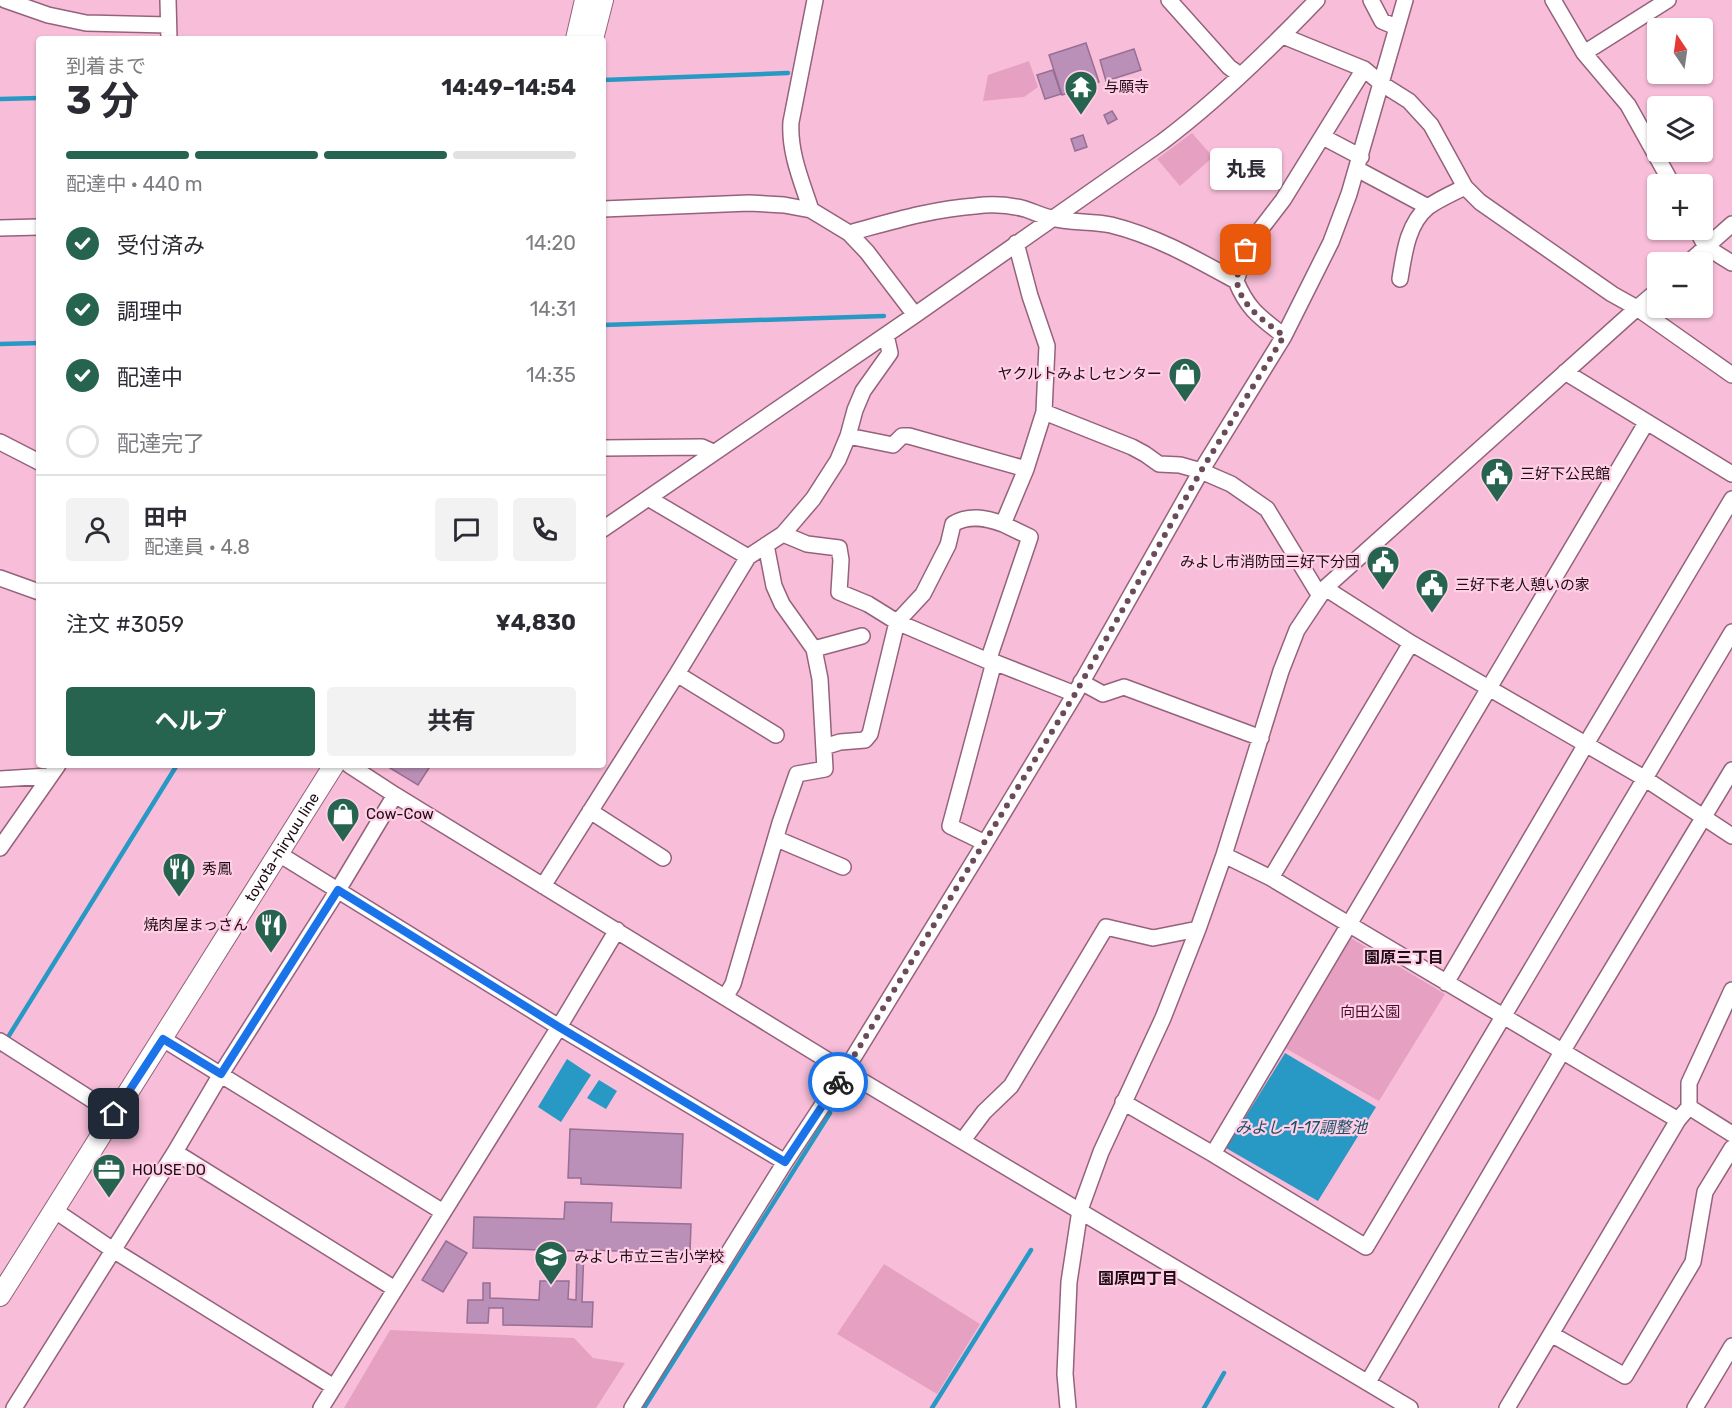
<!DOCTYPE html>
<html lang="ja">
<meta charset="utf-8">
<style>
body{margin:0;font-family:Rubik,"Noto Sans JP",sans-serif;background:#f2f2f3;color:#2b2b33;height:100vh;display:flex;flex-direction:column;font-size:22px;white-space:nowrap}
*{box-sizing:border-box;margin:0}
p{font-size:20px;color:#7c7c81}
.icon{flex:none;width:33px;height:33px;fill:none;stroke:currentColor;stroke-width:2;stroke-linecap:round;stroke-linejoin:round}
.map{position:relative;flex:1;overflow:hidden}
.side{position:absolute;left:36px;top:36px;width:570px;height:732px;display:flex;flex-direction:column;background:#fff;border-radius:6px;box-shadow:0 2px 4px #0004}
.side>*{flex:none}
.needle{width:39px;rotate:347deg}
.fabs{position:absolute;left:1647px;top:18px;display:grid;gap:12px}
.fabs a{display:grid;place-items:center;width:66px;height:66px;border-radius:6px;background:#fff;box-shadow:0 2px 4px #0004;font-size:30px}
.pin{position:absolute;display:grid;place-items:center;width:51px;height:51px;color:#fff;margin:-26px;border-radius:12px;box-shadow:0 3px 9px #0006}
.courier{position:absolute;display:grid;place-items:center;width:60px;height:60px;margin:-30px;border:4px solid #1a73e8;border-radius:50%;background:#fff;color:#222;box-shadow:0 2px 8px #0007}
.bubble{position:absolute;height:42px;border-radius:6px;background:#fff;box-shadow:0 2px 4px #0004;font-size:20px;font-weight:700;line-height:42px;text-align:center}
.headline em{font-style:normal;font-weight:700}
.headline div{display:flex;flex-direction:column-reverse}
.headline{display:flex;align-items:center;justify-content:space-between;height:102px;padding:0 30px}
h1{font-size:39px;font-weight:700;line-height:45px}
.bar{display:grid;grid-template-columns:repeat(4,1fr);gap:9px 6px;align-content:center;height:72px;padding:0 30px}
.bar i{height:8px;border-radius:4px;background:#e1e1e2}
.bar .active{background:#266450}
.bar p{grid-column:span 4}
.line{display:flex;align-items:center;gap:15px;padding:0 30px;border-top:2px solid #e1e1e2}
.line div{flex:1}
.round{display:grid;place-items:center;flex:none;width:63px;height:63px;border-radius:6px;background:#f2f2f3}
ol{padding:0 30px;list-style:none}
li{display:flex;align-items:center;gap:18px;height:66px}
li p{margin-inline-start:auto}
li .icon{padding:6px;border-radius:50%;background:#266450;color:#fff;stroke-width:4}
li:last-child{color:#7c7c81}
li i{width:33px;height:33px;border:3px solid #e1e1e2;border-radius:50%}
.button{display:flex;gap:12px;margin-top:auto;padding:12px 30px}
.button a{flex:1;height:69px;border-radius:6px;background:#266450;color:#fff;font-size:24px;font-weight:700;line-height:69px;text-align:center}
.button a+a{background:#f2f2f3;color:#2b2b33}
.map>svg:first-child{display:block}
.green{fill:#e6a0c1}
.water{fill:#2898c4}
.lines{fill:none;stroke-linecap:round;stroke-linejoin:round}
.stream{stroke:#2898c4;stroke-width:4.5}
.building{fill:#bb90b8;stroke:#976e94;stroke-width:1.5}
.minor-casing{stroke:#95627b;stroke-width:18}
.major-casing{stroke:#95627b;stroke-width:22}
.minor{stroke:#fff;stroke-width:15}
.major{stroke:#fff;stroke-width:20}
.done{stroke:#6b4a5a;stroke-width:6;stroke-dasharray:0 10.8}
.route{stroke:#1a73e8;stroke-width:8}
.labels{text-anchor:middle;stroke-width:4.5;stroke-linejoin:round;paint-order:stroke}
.poi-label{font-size:15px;fill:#1f0b15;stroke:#ffcfe5;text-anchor:start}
.street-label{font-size:15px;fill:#1f0b15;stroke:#ffcfe5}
.park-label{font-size:15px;fill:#4c0a32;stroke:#ffcfe5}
.neighbourhood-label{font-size:16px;font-weight:bold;fill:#1f0b15;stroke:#ffcfe5}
.water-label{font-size:16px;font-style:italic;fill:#185169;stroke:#ffcfe5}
</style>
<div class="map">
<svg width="1732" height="1408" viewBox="0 0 1732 1408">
<rect width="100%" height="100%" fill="#f8bed9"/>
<path class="green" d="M 1029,61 L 1038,87 L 1024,97 L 983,101 L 988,75 Z
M 1192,133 L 1213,157 L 1180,186 L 1157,159 Z
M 1351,938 L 1445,994 L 1379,1101 L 1285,1048 Z
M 884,1264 L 980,1324 L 937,1394 L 837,1334 Z
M 390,1330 L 574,1338 L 593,1358 L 625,1363 L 596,1408 L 344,1408 Z"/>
<path class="water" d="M 1285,1053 L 1376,1107 L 1318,1201 L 1226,1148 Z
M 567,1059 L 591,1075 L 561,1122 L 538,1107 Z
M 599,1080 L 617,1091 L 606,1109 L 587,1098 Z"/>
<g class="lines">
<path class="stream" d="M 603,80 L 788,73
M 0,99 L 39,98
M 603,325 L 884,316
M 0,344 L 39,343
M 0,1050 L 177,765
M 644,1408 L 830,1113
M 932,1408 L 1031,1250
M 1204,1408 L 1224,1373"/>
</g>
<path class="building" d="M 1086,43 L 1099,82 L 1062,95 L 1049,55 Z
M 1134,49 L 1141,70 L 1106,81 L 1100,60 Z
M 1053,70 L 1061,94 L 1045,99 L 1037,75 Z
M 1112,111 L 1117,119 L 1108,124 L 1104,115 Z
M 1083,135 L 1087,147 L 1075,151 L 1071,139 Z
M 385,765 L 431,765 L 418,785 Z
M 570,1129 L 683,1134 L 681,1188 L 581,1184 L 581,1178 L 568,1178 Z
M 565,1202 L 612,1203 L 611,1222 L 691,1224 L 690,1253 L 584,1250 L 582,1302 L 593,1302 L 592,1327 L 503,1325 L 503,1308 L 489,1308 L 488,1323 L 467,1323 L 468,1300 L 483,1300 L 483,1283 L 490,1283 L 490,1298 L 539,1300 L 540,1281 L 569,1281 L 568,1299 L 576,1300 L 577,1251 L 473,1248 L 474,1217 L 564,1219 Z
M 446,1241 L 467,1253 L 443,1292 L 422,1280 Z"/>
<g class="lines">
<g class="minor-casing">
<path id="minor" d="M 5,0 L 48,15 L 86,23 L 168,25
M 168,0 L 169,39
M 1169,0 L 1229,67 L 1240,75
M 1371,0 L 1382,21 L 1396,27
M 1553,0 L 1584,53 L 1628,105 L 1672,184
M 1283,36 L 1364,69 L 1382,84 L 1409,101 L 1431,125 L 1465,187 L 1480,202 L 1612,294 L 1637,308 L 1658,290
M 1584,53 L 1668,0
M 1323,137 L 1361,157
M 1357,169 L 1428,207
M 603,209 L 749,203 L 784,205 L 811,210 L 849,233 L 867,252 L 915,315
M 811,210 C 802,182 789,153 791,122 L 815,0
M 0,228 L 39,227
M 1697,230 L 1706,247 L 1732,263
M 849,233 C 890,222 932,209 975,206 C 991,204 1010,205 1025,209 C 1034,212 1042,216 1051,218 C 1070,223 1091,221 1111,225 C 1156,236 1196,259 1236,281 L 1246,250 L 1253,239 L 1283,200 L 1364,69
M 1689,262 L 1732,224
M 1400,279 C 1404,255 1407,224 1428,207 C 1439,199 1453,193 1465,187
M 1236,281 C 1248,310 1260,317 1284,336
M 1565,372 L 1732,474
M 1044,412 L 1132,447 L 1145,454 L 1159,464 L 1180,465 L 1201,471 L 1231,484 L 1267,509 L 1320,596
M 848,436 L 893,445 L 902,436 L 909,436 L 1026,469
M 0,442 L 39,462
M 603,448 L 702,447 L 713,452
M 648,498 L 748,557
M 603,529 L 915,315 L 1162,142 C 1218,100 1269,50 1317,0
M 783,534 L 807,544 L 839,548 L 841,560 L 839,592 L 868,604 L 897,622 L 988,661 L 994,662 L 1075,694
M 0,578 L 39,592
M 1325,588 L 1411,643 L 1644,778 L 1732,836
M 814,649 L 862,636
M 988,661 L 1030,537 L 1003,524 L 1026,469 L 1044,412 L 1047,346 L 1030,296 L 1016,243
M 677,674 L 776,735
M 1081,682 L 1103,694 L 1124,687 L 1261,738
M 824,747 L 840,742 L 865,740 L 870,734 L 897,622 L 923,594 L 948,545 L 953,524 C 969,514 987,518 1003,524
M 349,765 L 395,795 L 845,1071 L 1410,1408
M 0,779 L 49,776
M 590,811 L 663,858
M 777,839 L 843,867
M 985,843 L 950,826 L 994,662
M 0,848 L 58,765
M 279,854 L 559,1027 L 785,1162
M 1224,855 L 1271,878 L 1678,1120
M 1271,878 L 1411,643
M 543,886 L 677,674 L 748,557 L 783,534 L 813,499 L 838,460 L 848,436 L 855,410 L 863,391 L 890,353 L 886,335
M 1446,983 L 1586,744 L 1732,499
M 726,996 L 733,984 L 780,823 L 797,774 L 825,769 L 820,679 L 814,649 L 782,604 L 774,586 L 766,545
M 163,1039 L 443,1212
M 0,1041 L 114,1114
M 1123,1102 L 1213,1154 L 1646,423
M 1689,1107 L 1732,1134
M 963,1140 L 984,1112 L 1011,1086 L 1106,927 L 1153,938 L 1198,929
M 175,1152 L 395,1289
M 1213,1154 L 1366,1247 L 1732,632
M 54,1210 L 113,1250 L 334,1387
M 1551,1334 L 1625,1376 L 1693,1262 L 1705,1192 L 1732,1148
M 1368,1382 L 1562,1052 L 1732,770
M 14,1408 L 175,1152 L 221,1074 L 338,890 L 395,795
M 321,1408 L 559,1027 L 617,930
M 632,1408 L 785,1162 L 845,1071 L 985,843 L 1075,694 L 1201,471 L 1284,336 L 1331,242 L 1349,194 L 1405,0
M 1068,1408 L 1065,1374 L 1069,1282 L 1080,1210 L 1101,1152 L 1163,1018 L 1198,929 L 1224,855 L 1281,671 L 1297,630 L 1325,588 L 1637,308 L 1732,375
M 1507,1408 L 1678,1120 L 1689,1107 L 1689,1083 L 1732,990
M 1695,1408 L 1732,1346"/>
</g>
<g class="major-casing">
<g id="major">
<path d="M 576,39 L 585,0"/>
<path d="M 593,39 L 603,0"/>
<path id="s1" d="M 0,1296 L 334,765"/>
</g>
</g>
<use href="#minor" class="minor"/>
<use href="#major" class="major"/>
</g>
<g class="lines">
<path class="done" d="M 838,1082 L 1075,694 L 1201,471 L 1284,336 C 1266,322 1241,307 1237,282 C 1236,274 1243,259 1246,250"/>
<path class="route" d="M 114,1114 L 163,1039 L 221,1074 L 338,890 L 559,1027 L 785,1162 L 838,1082"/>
</g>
<defs>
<g id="temple-pin" transform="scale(1.725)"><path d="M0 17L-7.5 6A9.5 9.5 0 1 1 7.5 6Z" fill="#266450" stroke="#ffcfe5"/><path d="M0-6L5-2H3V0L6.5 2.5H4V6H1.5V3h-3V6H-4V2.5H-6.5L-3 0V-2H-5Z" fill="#fff"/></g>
<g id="shop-pin" transform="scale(1.725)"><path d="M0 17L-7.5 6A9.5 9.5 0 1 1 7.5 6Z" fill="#266450" stroke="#ffcfe5"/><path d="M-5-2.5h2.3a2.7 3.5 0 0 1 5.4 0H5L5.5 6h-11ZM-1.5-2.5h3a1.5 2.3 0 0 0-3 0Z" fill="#fff"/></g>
<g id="civic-pin" transform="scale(1.725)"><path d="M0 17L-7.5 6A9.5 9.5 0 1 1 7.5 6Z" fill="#266450" stroke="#ffcfe5"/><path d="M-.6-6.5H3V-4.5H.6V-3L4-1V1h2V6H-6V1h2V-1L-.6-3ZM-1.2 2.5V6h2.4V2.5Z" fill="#fff"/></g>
<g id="restaurant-pin" transform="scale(1.725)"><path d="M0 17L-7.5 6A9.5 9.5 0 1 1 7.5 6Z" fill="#266450" stroke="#ffcfe5"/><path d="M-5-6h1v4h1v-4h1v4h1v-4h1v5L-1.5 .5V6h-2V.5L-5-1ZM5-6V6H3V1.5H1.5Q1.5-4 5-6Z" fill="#fff"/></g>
<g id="office-pin" transform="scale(1.725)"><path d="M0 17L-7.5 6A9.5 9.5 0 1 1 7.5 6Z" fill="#266450" stroke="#ffcfe5"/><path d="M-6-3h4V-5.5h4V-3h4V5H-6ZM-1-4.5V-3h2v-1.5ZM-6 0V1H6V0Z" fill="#fff"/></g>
<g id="school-pin" transform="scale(1.725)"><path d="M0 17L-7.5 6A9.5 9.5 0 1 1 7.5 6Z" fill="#266450" stroke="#ffcfe5"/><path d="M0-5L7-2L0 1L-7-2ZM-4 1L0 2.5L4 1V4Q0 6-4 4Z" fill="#fff"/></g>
</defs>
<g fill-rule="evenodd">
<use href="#temple-pin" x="1081" y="87"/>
<use href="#shop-pin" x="1185" y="374"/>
<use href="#civic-pin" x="1497" y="474"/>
<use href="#civic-pin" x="1383" y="562"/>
<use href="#civic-pin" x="1432" y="585"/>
<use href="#shop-pin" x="343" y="814"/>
<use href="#restaurant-pin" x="179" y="869"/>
<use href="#restaurant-pin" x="271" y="925"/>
<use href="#office-pin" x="109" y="1170"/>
<use href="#school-pin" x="551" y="1257"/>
</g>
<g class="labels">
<g class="poi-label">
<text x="1104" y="92">与願寺</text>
<text x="1162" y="379" text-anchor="end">ヤクルトみよしセンター</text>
<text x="1520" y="479">三好下公民館</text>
<text x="1360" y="567" text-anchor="end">みよし市消防団三好下分団</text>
<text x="1455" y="590">三好下老人憩いの家</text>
<text x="366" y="819">Cow-Cow</text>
<text x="202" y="874">秀鳳</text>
<text x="248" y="930" text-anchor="end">焼肉屋まっさん</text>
<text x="132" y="1175">HOUSE DO</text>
<text x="574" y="1262">みよし市立三吉小学校</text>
</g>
<g class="street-label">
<text dy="5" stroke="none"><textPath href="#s1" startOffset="530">toyota-hiryuu line</textPath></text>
</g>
<g class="park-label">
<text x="1370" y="1017">向田公園</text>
</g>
<g class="neighbourhood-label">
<text x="1404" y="963">園原三丁目</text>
<text x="1138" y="1284">園原四丁目</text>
</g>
<g class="water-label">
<text x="1301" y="1133">みよし-1-17調整池</text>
</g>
</g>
</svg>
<div class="fabs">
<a><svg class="needle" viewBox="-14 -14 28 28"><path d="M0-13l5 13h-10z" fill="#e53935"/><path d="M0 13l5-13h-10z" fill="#7c7c81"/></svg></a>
<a><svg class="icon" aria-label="layers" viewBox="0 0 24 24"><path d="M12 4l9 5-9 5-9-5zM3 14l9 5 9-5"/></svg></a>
<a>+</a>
<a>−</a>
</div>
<div class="pin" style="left:1246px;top:250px;background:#ea580c"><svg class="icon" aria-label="bag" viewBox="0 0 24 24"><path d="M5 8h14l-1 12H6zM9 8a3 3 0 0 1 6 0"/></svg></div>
<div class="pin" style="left:114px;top:1114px;background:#1f2937"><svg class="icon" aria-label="home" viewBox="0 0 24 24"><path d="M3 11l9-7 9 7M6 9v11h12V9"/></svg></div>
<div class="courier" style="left:838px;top:1082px"><svg class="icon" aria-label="bike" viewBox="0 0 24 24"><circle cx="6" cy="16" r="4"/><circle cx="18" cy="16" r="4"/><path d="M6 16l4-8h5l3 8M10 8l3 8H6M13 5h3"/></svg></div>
<div class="bubble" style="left:1210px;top:148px;width:72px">丸長</div>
<section class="side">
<div class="headline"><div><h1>3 分</h1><p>到着まで</p></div><em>14:49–14:54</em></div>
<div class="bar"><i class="active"></i><i class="active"></i><i class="active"></i><i></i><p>配達中 · 440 m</p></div>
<ol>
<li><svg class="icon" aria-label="check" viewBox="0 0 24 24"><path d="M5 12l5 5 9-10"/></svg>受付済み<p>14:20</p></li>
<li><svg class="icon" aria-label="check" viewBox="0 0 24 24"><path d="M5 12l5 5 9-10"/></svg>調理中<p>14:31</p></li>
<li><svg class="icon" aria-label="check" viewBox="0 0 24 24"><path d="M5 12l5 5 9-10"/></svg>配達中<p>14:35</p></li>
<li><i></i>配達完了</li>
</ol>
<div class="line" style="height:108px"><a class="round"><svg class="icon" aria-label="person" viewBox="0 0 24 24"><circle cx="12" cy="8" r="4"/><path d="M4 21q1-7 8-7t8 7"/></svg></a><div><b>田中</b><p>配達員 · 4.8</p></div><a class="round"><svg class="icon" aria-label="chat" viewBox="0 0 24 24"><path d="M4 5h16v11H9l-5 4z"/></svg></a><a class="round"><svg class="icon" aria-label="phone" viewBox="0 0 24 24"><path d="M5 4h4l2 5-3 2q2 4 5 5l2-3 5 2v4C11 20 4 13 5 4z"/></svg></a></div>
<div class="line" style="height:78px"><div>注文 #3059</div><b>¥4,830</b></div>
<div class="button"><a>ヘルプ</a><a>共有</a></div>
</section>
</div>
